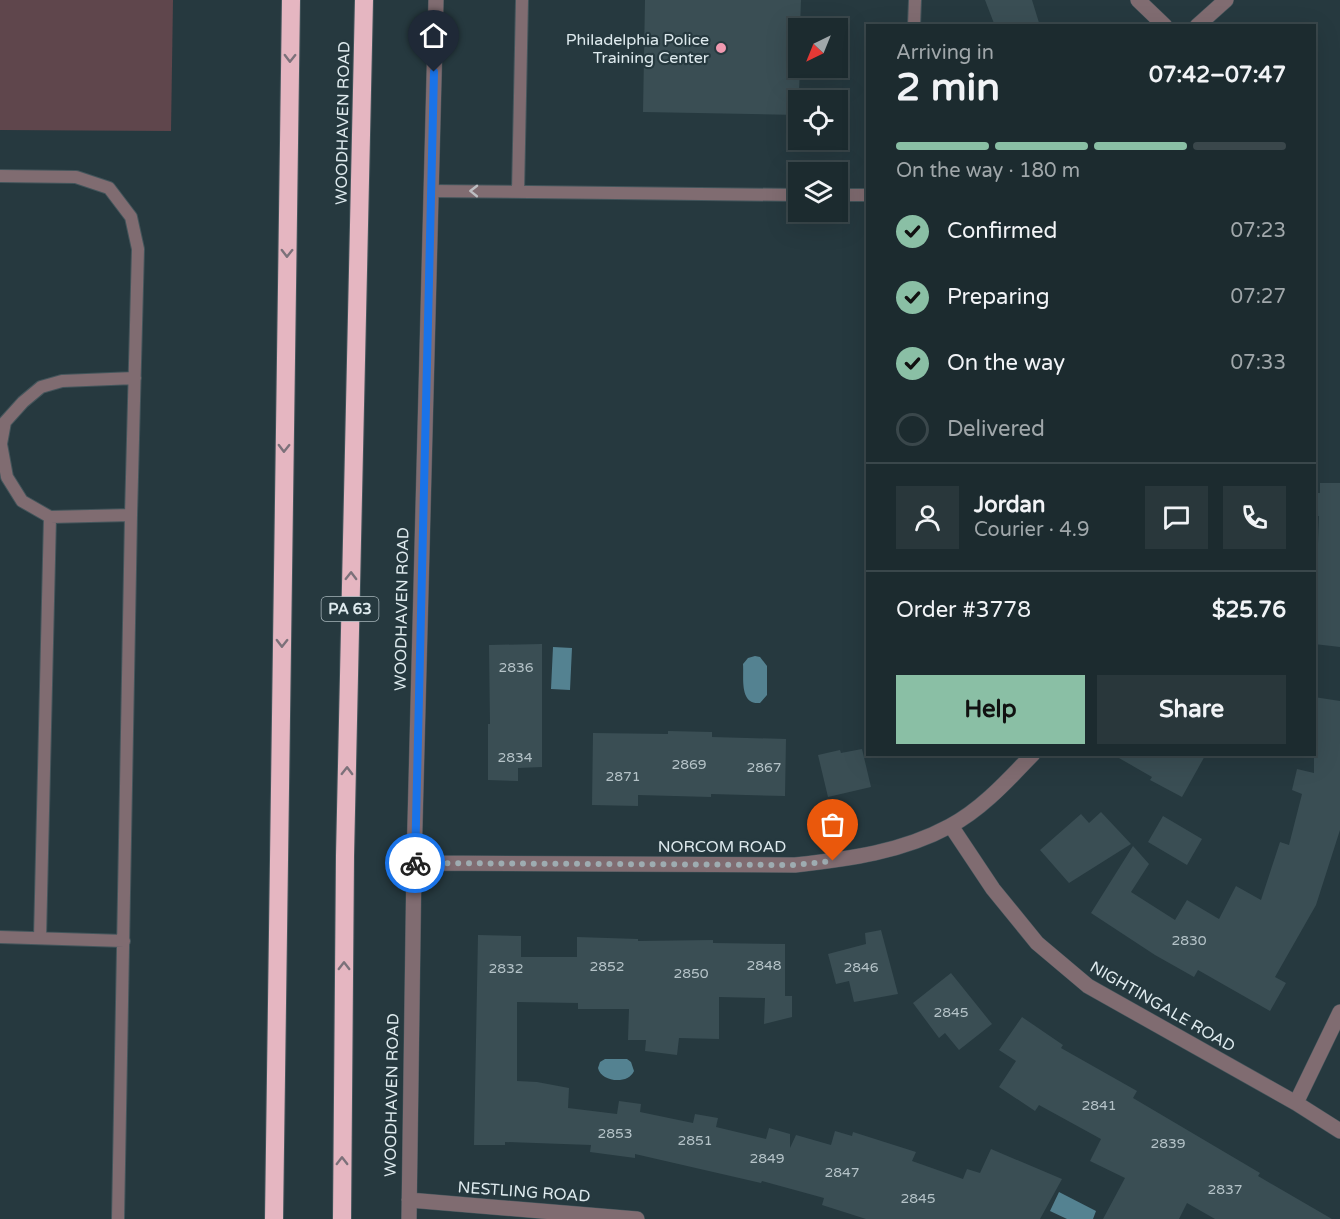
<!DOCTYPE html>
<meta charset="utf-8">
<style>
body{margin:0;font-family:"Varela Round",sans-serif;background:#29373b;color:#f1f3f6;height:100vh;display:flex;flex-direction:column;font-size:22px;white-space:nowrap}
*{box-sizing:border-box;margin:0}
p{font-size:20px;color:#a0a7aa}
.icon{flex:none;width:33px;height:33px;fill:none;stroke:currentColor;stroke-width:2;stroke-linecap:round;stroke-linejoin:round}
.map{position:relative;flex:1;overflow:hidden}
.sheet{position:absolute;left:866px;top:24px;width:450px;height:732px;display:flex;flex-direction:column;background:#1c2b2f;border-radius:0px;box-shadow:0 6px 24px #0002,0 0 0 2px #3a474b}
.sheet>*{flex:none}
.needle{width:39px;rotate:223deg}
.buttons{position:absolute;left:788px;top:18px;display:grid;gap:12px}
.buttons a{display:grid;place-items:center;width:60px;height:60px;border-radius:0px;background:#1c2b2f;box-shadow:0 6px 24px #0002,0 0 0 2px #3a474b;font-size:30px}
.pin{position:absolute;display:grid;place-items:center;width:51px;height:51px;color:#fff;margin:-62px -26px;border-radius:50% 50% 50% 0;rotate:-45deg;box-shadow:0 0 6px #0007}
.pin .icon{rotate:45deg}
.courier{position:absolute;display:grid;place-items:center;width:60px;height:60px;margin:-30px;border:4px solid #1a73e8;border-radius:50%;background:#fff;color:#222;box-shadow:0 2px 8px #0007}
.head em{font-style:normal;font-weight:700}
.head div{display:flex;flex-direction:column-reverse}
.head{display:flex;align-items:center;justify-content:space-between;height:102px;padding:0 30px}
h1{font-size:39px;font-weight:700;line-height:45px}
.bar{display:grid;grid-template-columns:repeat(4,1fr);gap:9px 6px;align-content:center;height:72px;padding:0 30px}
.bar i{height:8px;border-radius:4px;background:#3a474b}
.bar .active{background:#8abfa5}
.bar p{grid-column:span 4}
.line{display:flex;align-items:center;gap:15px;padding:0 30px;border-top:2px solid #3a474b}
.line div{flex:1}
.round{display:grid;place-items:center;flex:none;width:63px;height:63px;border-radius:0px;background:#29373b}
ol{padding:0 30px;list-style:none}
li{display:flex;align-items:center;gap:18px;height:66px}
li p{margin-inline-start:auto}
li .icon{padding:6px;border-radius:50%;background:#8abfa5;color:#111;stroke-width:4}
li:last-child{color:#a0a7aa}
li i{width:33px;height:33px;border:3px solid #3a474b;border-radius:50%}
.primary-button{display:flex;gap:12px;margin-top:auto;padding:12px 30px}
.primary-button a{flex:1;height:69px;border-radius:0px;background:#8abfa5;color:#111;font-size:24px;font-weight:700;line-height:69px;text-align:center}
.primary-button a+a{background:#29373b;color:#f1f3f6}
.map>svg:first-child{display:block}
.green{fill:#5f464c}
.water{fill:#548291}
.building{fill:#3a4e54}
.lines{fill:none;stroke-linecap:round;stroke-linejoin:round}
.service-casing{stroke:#43555b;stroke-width:14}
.minor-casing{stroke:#43555b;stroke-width:16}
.motorway-casing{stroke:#43555b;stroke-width:20}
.service{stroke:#806c71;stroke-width:12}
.minor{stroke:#806c71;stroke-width:15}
.motorway{stroke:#e5b6c1;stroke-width:18}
.oneway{stroke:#7c717a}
.oneway2{stroke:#bdbec2}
.done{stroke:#9eacb1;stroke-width:6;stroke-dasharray:0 10.8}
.route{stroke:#1a73e8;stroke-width:8}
.poi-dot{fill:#f19ab1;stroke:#26393f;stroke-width:2}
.labels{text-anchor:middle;stroke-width:4.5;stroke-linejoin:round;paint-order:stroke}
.number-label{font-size:14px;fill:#b5c3c8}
.shield{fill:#26393f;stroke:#a7b5ba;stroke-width:1.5}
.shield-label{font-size:15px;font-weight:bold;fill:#deeaee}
.poi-label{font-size:16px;fill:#deeaee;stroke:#26393f;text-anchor:end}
.street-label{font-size:16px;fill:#deeaee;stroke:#26393f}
</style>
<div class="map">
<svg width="1340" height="1219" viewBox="0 0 1340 1219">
<rect width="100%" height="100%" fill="#26393f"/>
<path class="green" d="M 0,0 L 173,0 L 171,131 L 0,130 Z"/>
<path class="water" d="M 553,647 L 572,648 L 570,690 L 551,689 Z
M 755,656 L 760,657 L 767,666 L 767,695 L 760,703 C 739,705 744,678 743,664 L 748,658 Z
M 605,1059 L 627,1059 L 631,1062 L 634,1071 C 628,1085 601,1082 598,1068 L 600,1062 Z
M 1059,1192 L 1096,1211 L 1093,1219 L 1067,1219 L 1050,1211 Z"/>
<path class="building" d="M 645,0 L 801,0 L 800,28 L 798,28 L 798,68 L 800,68 L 798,115 L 643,112 Z
M 985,0 L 1032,0 L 1040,26 L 995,26 Z
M 1320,483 L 1340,483 L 1340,647 L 1314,644 L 1314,570 L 1317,570 L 1319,516 L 1317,516 L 1317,493 L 1320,493 Z
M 542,644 L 542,767 L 518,768 L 518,781 L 488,780 L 488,724 L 490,724 L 489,645 Z
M 1314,697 L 1340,701 L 1340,830 L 1316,905 L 1275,977 L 1286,983 L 1270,1011 L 1198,970 L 1194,977 L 1155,955 L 1091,913 L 1133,846 L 1149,864 L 1131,892 L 1175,920 L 1187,900 L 1219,919 L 1236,886 L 1261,900 L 1280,842 L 1289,845 L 1302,794 L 1292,790 L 1297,769 L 1314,773 Z
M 668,731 L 712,732 L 712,737 L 786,739 L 785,796 L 711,794 L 711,797 L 638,795 L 638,806 L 592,805 L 593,733 L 668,734 Z
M 862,749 L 871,787 L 828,797 L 818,755 L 840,750 L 841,753 Z
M 1112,754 L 1206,754 L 1182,797 L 1150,780 L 1152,777 Z
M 1101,812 L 1131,844 L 1069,883 L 1040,850 L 1081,814 L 1089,823 Z
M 1163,816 L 1202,839 L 1187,865 L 1148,842 Z
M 881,930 L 898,994 L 854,1002 L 849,981 L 836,984 L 828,954 L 866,944 L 865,933 Z
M 478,935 L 521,936 L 521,957 L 577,957 L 577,937 L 638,939 L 638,941 L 713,940 L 713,943 L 785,944 L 785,996 L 792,996 L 792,1017 L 764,1024 L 765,998 L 719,997 L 719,1039 L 679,1038 L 677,1055 L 645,1051 L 646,1040 L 628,1040 L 629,1009 L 578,1009 L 578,1003 L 517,1002 L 517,1081 L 537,1082 L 569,1088 L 568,1108 L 617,1114 L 619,1101 L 641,1104 L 640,1112 L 693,1123 L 695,1114 L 718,1118 L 716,1127 L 766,1139 L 769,1128 L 790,1134 L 790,1148 L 796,1135 L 831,1145 L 835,1131 L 852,1136 L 853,1132 L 916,1152 L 912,1161 L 963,1179 L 967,1169 L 980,1173 L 991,1149 L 1062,1179 L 1040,1219 L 866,1219 L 822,1205 L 824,1198 L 762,1181 L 761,1183 L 635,1154 L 635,1158 L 590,1152 L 591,1145 L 505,1142 L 505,1145 L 474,1145 Z
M 951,973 L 992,1024 L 959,1050 L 945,1033 L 939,1038 L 913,1003 Z
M 1022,1017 L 1063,1045 L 1061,1048 L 1137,1091 L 1133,1098 L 1260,1173 L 1258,1176 L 1332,1219 L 1215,1219 L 1187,1203 L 1179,1219 L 1103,1219 L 1125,1178 L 1090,1161 L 1101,1139 L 1039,1105 L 1035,1111 L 999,1087 L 1016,1061 L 999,1050 Z"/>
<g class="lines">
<g class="service-casing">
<path id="service" d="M 914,26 L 915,0
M 0,176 L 76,177 L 109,188 L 131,217 L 138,249 L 131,515 L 118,1219
M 431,191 L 798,195
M 518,192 L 522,0
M 837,195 L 867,195
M 131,515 L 50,517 L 22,501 L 7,477 L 1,444 L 5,422 L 23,402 L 41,387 L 62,381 L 135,378
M 0,937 L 124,941
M 40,938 L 50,517"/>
</g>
<g class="minor-casing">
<path id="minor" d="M 1138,0 L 1165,26
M 1197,26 L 1226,0
M 951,826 L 993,889 L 1037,943 L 1088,986 L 1296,1103 L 1340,1131
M 414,863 L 795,865 C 849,859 902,852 950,826 C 982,809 1008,780 1033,754
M 1296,1103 L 1340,1012
M 409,1200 L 637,1219
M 409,1219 L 414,863 L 436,0"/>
</g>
<g class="motorway-casing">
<path id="motorway" d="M 274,1219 L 291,0
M 342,1219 L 345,856 L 364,0"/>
</g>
<use href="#service" class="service"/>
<use href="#minor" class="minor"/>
<use href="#motorway" class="motorway"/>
</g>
<defs><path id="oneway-chevron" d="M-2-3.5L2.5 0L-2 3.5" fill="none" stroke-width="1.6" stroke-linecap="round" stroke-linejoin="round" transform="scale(1.5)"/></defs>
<g class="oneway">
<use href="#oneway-chevron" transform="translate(290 58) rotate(91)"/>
<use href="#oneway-chevron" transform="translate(287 253) rotate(91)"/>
<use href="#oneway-chevron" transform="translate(284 448) rotate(91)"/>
<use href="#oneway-chevron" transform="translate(351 576) rotate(-89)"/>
<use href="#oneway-chevron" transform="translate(282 643) rotate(91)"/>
<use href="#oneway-chevron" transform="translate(347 771) rotate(-89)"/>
<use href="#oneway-chevron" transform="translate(344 966) rotate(-90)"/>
<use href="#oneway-chevron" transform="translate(342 1161) rotate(-90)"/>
</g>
<use class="oneway2" href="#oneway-chevron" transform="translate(474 191) rotate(-179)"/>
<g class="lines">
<path class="done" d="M 415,863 L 795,865 L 833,861"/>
<path class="route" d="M 415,863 L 434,72"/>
</g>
<circle class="poi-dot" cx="721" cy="48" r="6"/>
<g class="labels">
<g class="number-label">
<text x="516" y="672">2836</text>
<text x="515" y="762">2834</text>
<text x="689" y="769">2869</text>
<text x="764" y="772">2867</text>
<text x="623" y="781">2871</text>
<text x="1189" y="945">2830</text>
<text x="764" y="970">2848</text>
<text x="607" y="971">2852</text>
<text x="861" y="972">2846</text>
<text x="506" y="973">2832</text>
<text x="691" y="978">2850</text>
<text x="951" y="1017">2845</text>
<text x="1099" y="1110">2841</text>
<text x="615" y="1138">2853</text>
<text x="695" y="1145">2851</text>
<text x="1168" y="1148">2839</text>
<text x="767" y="1163">2849</text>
<text x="842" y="1177">2847</text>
<text x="1225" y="1194">2837</text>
<text x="918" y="1203">2845</text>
</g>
<rect class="shield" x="321.5" y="597" width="57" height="24" rx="4.5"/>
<g class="shield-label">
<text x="350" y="614">PA 63</text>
</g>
<g class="poi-label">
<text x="709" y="45">Philadelphia Police<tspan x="709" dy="18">Training Center</tspan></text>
</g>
<g class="street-label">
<text transform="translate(342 123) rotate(-89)" y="6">WOODHAVEN ROAD</text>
<text transform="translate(401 609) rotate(-89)" y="6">WOODHAVEN ROAD</text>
<text x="722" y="852">NORCOM ROAD</text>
<text transform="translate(1163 1006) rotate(30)" y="6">NIGHTINGALE ROAD</text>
<text transform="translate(391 1095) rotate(-89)" y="6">WOODHAVEN ROAD</text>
<text transform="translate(524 1191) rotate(4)" y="6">NESTLING ROAD</text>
</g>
</g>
</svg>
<div class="buttons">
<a><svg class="needle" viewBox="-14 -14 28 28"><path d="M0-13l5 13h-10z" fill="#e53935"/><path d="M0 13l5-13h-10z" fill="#a0a7aa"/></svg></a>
<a><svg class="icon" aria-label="locate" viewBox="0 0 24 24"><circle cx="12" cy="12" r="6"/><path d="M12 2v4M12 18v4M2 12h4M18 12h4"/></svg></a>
<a><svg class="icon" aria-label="layers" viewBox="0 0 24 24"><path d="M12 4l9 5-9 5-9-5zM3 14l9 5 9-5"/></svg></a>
</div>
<div class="pin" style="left:833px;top:861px;background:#ea580c"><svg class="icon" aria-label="bag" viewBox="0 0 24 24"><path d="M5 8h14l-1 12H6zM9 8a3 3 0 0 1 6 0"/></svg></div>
<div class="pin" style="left:434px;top:72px;background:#1f2937"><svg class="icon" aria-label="home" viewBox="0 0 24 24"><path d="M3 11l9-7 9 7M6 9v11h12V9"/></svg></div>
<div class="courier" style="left:415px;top:863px"><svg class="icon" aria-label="bike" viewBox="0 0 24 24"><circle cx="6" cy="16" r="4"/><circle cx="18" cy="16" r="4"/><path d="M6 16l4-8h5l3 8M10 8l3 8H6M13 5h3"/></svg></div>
<section class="sheet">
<div class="head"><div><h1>2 min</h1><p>Arriving in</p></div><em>07:42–07:47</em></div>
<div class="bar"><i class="active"></i><i class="active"></i><i class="active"></i><i></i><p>On the way · 180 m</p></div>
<ol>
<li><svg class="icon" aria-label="check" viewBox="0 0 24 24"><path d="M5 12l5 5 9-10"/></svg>Confirmed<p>07:23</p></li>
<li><svg class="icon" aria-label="check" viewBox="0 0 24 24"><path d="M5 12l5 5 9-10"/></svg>Preparing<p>07:27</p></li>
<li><svg class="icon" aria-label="check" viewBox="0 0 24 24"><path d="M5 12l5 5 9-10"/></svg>On the way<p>07:33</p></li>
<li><i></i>Delivered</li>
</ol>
<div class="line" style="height:108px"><a class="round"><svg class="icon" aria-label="person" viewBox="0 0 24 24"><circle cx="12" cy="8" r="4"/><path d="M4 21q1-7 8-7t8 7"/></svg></a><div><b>Jordan</b><p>Courier · 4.9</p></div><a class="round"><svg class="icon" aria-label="chat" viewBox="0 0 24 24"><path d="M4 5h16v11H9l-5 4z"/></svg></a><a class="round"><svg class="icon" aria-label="phone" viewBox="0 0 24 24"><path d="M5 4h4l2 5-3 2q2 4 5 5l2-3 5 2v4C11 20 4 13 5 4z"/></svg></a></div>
<div class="line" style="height:78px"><div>Order #3778</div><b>$25.76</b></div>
<div class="primary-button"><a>Help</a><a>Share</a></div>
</section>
</div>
